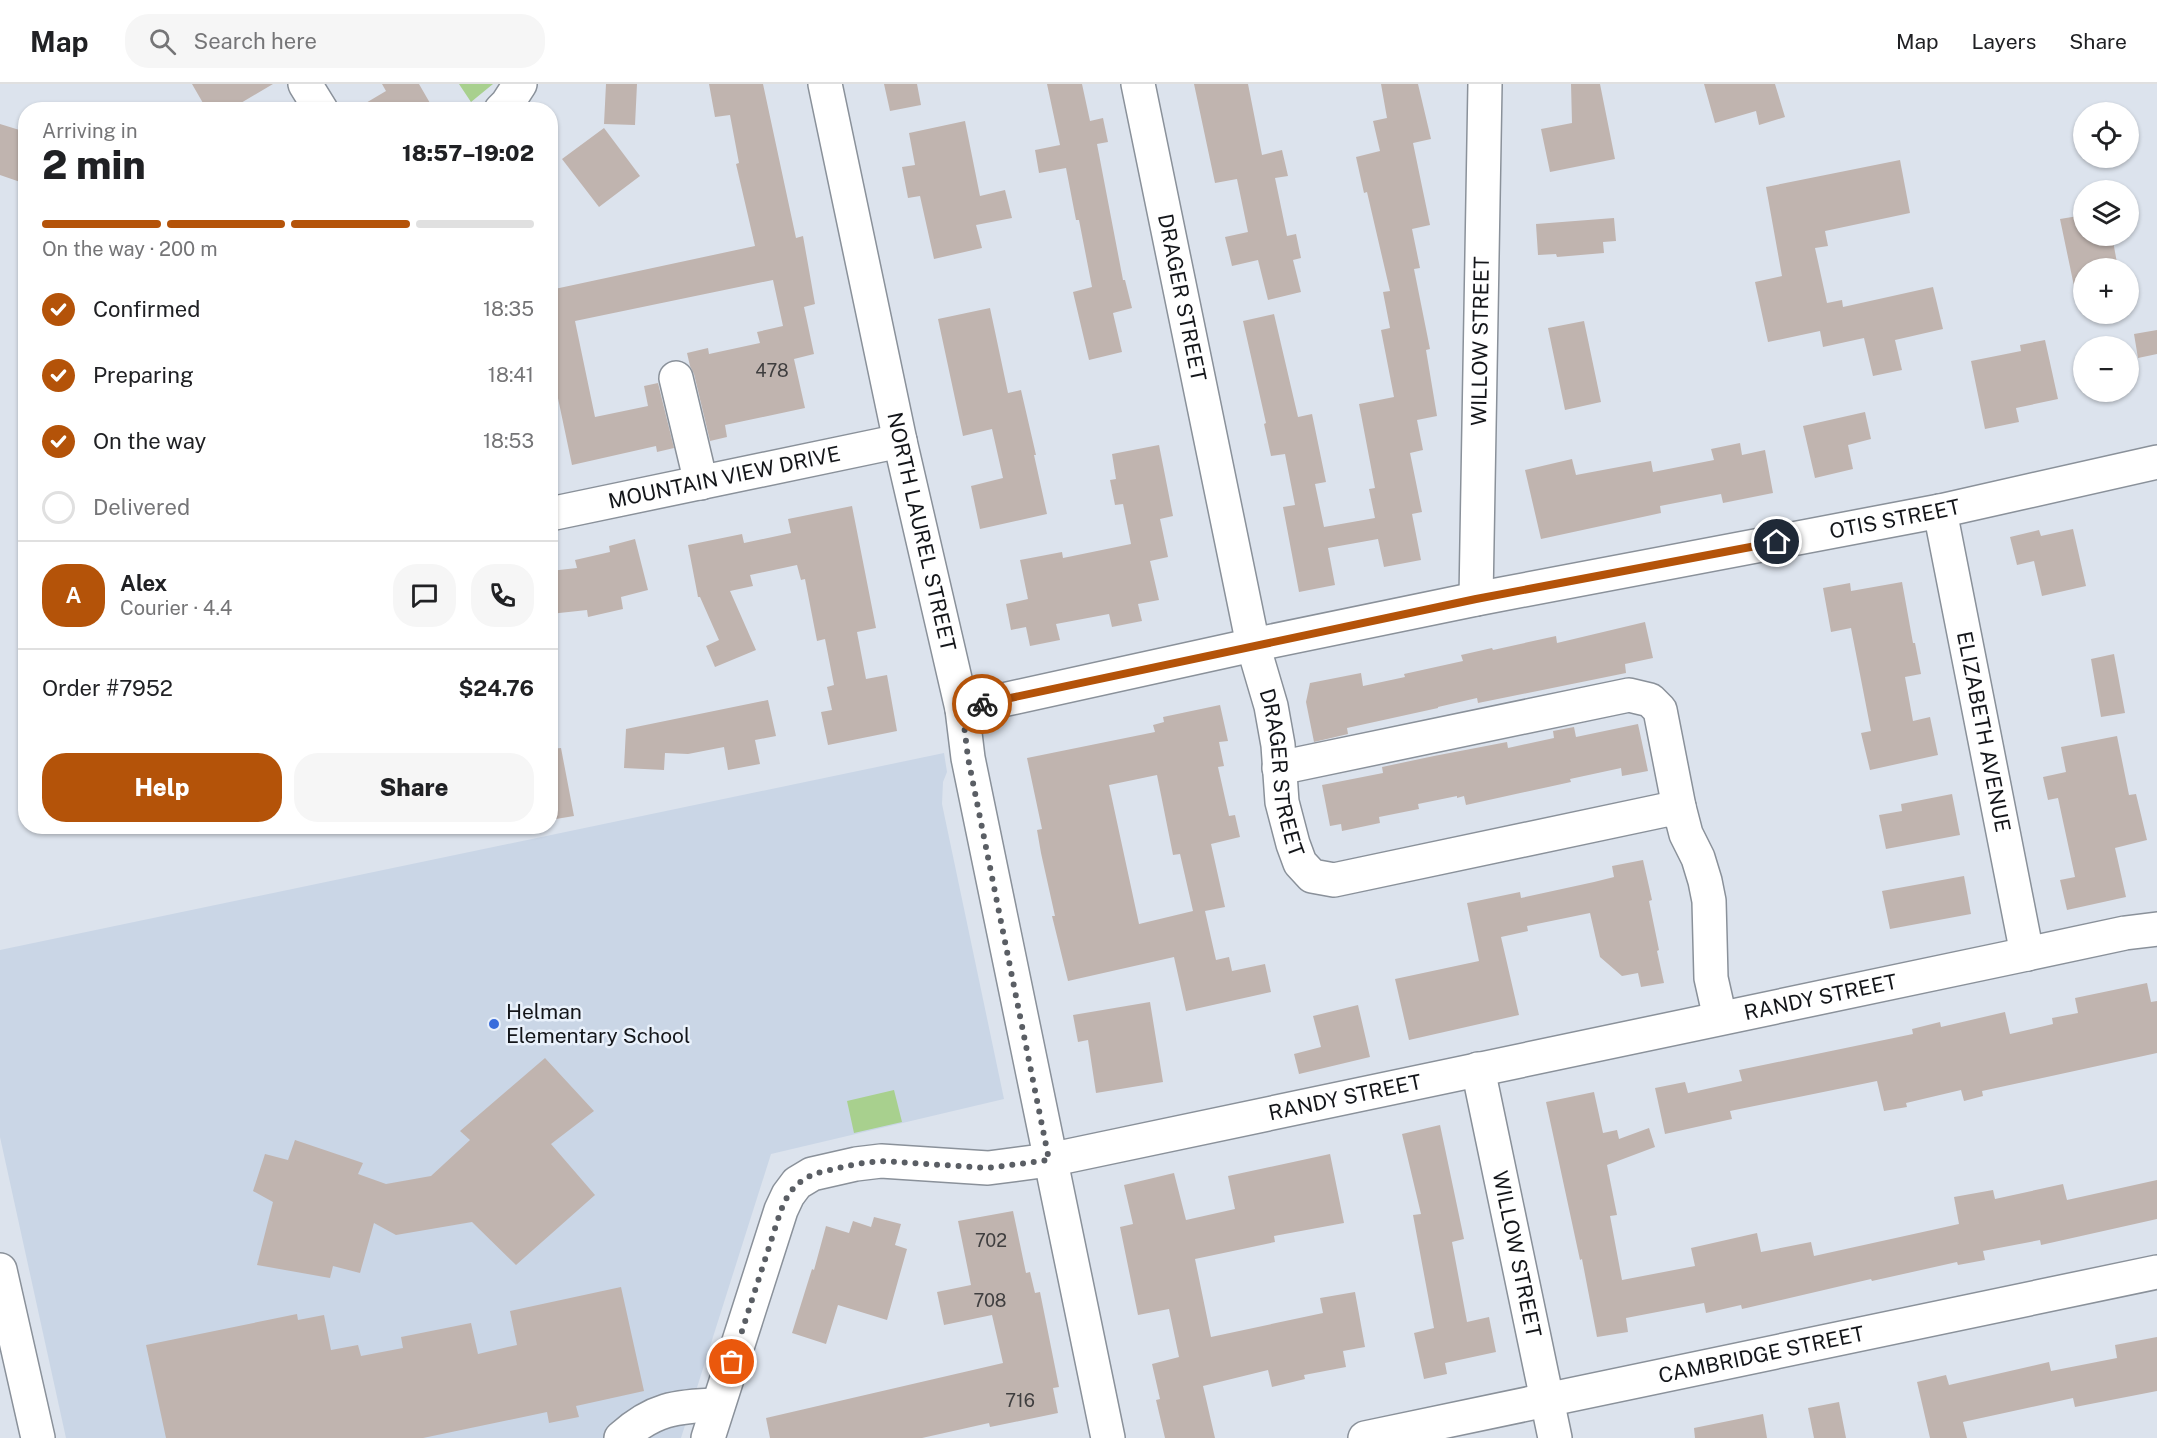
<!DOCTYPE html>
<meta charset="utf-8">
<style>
body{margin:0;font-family:"Public Sans",sans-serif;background:#f6f6f6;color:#202124;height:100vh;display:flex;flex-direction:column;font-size:22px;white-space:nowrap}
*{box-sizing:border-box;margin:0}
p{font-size:20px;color:#757577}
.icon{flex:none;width:33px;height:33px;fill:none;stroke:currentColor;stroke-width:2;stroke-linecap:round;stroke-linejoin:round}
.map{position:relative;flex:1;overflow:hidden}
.drawer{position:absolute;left:18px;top:18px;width:540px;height:732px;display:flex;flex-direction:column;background:#fff;border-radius:24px;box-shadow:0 2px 4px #0004}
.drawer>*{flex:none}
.fabs{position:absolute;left:2073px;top:18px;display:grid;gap:12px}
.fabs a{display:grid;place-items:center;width:66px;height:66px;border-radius:50%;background:#fff;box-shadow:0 2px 4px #0004;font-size:30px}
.pin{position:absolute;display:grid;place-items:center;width:51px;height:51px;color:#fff;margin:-26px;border:3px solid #fff;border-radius:50%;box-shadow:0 2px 6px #0007}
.courier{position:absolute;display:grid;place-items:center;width:60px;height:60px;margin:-30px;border:4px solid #b45309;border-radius:50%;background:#fff;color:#222;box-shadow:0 2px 8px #0007}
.summary em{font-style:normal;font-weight:800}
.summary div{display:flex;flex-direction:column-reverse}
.summary{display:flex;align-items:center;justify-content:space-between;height:102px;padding:0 24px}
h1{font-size:39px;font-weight:800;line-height:45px}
.bar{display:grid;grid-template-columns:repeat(4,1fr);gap:9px 6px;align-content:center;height:72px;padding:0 24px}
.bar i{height:8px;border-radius:4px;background:#e0e0e0}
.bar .active{background:#b45309}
.bar p{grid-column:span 4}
.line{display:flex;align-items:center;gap:15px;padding:0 24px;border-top:2px solid #e0e0e0}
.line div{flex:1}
.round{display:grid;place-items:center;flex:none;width:63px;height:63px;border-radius:24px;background:#f6f6f6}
ol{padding:0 24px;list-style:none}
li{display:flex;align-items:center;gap:18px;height:66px}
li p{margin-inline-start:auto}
li .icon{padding:6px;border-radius:50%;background:#b45309;color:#fff;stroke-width:4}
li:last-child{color:#757577}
li i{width:33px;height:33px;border:3px solid #e0e0e0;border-radius:50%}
.button{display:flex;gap:12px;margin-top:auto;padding:12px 24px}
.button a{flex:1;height:69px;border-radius:24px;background:#b45309;color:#fff;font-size:24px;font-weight:800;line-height:69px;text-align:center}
.button a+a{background:#f6f6f6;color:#202124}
header{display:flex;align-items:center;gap:36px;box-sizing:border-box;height:84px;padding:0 30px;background:#fff;border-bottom:2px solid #e0e0e0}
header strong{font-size:28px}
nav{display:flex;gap:33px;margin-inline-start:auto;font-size:21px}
.search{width:420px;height:54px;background:#f6f6f6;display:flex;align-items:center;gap:15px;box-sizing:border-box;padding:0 21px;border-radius:24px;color:#757577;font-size:22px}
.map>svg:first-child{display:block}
.built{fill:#cad6e6}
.green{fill:#a8d08e}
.building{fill:#c0b4af;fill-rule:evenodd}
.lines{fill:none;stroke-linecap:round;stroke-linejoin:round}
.minor-casing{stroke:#8a919a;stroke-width:36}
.minor{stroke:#fff;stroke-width:33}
.done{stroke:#5a5e64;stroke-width:6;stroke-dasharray:0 10.8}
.route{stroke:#b45309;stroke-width:8}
.poi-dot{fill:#386cdc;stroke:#e9f1fb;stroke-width:2}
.labels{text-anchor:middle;stroke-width:5;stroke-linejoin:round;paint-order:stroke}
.number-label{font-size:18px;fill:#3f3e3f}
.street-label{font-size:21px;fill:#14161a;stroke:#e9f1fb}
.poi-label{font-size:21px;fill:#14161a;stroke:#e9f1fb;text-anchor:start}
</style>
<header>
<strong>Map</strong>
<div class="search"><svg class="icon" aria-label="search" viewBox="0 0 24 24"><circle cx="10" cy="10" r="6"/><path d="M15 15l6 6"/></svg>Search here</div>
<nav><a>Map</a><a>Layers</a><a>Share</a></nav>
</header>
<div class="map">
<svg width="2157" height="1354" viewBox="0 0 2157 1354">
<rect width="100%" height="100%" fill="#dce3ed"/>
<path class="built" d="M 944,669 L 947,688 L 943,698 L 942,720 L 1004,1015 L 771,1070 L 681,1354 L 66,1354 L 0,1053 L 0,866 Z"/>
<path class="green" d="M 459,0 L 493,0 L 471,18 Z
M 894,1006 L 902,1038 L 854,1049 L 847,1017 Z"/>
<path class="building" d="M 192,0 L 273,0 L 229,26 L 207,26 Z
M 382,0 L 419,0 L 434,26 L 354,26 L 386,7 Z
M 606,0 L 637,0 L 635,41 L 604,40 Z
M 709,0 L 763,0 L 796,154 L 803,152 L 815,220 L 804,223 L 814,270 L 794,275 L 805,324 L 725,341 L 727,353 L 710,357 L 694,290 L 690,282 L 687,269 L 708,264 L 709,270 L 760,259 L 757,248 L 783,242 L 773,196 L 575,237 L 595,333 L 648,322 L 644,302 L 658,299 L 674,364 L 657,368 L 656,362 L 572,381 L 550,276 L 550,206 L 755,162 L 736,80 L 739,79 L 730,31 L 715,33 Z
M 884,0 L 917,0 L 921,21 L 890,27 Z
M 1047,0 L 1082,0 L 1090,37 L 1103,34 L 1108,58 L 1097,60 L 1123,196 L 1125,196 L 1132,224 L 1113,229 L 1122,268 L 1089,276 L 1073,208 L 1092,203 L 1079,136 L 1076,136 L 1066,84 L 1039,89 L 1035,66 L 1060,61 Z
M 1194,0 L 1248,0 L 1262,71 L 1282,66 L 1288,92 L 1275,94 L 1287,152 L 1296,150 L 1301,174 L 1293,176 L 1301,208 L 1268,216 L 1258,176 L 1232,182 L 1225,153 L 1248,148 L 1237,95 L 1215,99 Z
M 1381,0 L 1418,0 L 1431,55 L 1413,59 L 1430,141 L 1412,145 L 1420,184 L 1414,185 L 1430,265 L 1426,266 L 1437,332 L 1417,336 L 1423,366 L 1410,369 L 1422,428 L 1412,430 L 1421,476 L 1384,483 L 1378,455 L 1328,464 L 1335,501 L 1299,508 L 1283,423 L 1295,421 L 1285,370 L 1271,372 L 1264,340 L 1266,339 L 1243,237 L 1274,230 L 1298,333 L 1312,330 L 1326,398 L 1315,400 L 1324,443 L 1375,434 L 1369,405 L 1375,404 L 1359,320 L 1394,313 L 1381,246 L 1390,244 L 1383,208 L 1390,207 L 1367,108 L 1364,109 L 1356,73 L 1380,67 L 1373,37 L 1387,34 Z
M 1571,0 L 1600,0 L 1615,75 L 1550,88 L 1541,45 L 1572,39 Z
M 1704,0 L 1775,0 L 1785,33 L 1759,41 L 1756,27 L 1715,39 Z
M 965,37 L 980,112 L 1005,106 L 1012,134 L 976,141 L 982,164 L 934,175 L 920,112 L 908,114 L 902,83 L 915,81 L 909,49 Z
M 0,40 L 26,48 L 26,100 L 0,91 Z
M 604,44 L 640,92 L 599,123 L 562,75 Z
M 1900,76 L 1910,129 L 1825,147 L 1828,162 L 1815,164 L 1827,219 L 1842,216 L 1843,223 L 1933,203 L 1943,245 L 1895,256 L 1902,286 L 1873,292 L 1864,254 L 1823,263 L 1820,247 L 1768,258 L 1755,198 L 1782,192 L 1766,103 Z
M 2084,131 L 2084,152 L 2112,152 L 2118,184 L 2084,184 L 2084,201 L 2074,202 L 2060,135 Z
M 1614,134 L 1616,157 L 1603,158 L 1604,169 L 1557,173 L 1556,170 L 1538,171 L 1536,140 Z
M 990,224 L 1008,309 L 1021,306 L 1036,371 L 1034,371 L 1047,430 L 980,445 L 971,402 L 1003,394 L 992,345 L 963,352 L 938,235 Z
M 1584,237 L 1601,318 L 1565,326 L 1548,244 Z
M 2157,246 L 2157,270 L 2138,274 L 2134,250 Z
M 2045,256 L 2058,315 L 2016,324 L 2019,338 L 1985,345 L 1971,277 L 2021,267 L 2020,261 Z
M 1865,328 L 1871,355 L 1848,361 L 1853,385 L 1815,394 L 1803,342 Z
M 1740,359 L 1742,371 L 1765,366 L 1773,409 L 1723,419 L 1721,410 L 1660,422 L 1661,429 L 1541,455 L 1525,386 L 1572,375 L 1576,391 L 1651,377 L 1653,388 L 1714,376 L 1711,365 Z
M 1159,361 L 1173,432 L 1160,435 L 1168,473 L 1150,477 L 1159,516 L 1138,520 L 1142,537 L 1112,543 L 1109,530 L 1056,540 L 1060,556 L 1030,562 L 1026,543 L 1011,546 L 1006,520 L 1028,515 L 1020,476 L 1062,468 L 1063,474 L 1131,460 L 1123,420 L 1115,421 L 1110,396 L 1116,395 L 1112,370 Z
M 852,422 L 876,544 L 857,548 L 866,595 L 887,591 L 897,647 L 828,661 L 821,628 L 832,626 L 827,603 L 834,601 L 825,555 L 817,557 L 805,495 L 801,496 L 797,481 L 750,491 L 753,502 L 730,507 L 756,566 L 715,583 L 706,562 L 719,556 L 700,513 L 698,513 L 688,461 L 742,450 L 744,459 L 791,449 L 788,435 Z
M 2073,445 L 2086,502 L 2042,512 L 2034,477 L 2017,481 L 2010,453 L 2039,446 L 2041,452 Z
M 635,455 L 648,506 L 621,513 L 623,525 L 588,533 L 587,526 L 550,530 L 550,487 L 577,484 L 575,476 L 610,468 L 609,462 Z
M 1902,498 L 1913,559 L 1915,559 L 1921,590 L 1905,593 L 1913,637 L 1930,633 L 1938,671 L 1870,686 L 1861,649 L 1871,647 L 1851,544 L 1831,548 L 1823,504 L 1850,499 L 1851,507 Z
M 1645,538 L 1653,574 L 1625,580 L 1626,589 L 1478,619 L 1477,614 L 1438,623 L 1438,624 L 1347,644 L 1348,650 L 1314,658 L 1306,618 L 1310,599 L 1361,589 L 1363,602 L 1405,593 L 1404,590 L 1463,577 L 1461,571 L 1492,564 L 1493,566 L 1556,552 L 1557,559 Z
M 2114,570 L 2125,629 L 2101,633 L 2091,575 Z
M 768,616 L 776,652 L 755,656 L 760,680 L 728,686 L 724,663 L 688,670 L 665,669 L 664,686 L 624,684 L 626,645 Z
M 1220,621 L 1228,657 L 1219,658 L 1224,682 L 1218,683 L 1229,732 L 1235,731 L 1240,753 L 1211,760 L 1225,823 L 1205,827 L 1216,876 L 1229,873 L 1232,887 L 1265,880 L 1271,908 L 1186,927 L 1174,873 L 1068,897 L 1052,832 L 1055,832 L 1041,769 L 1037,746 L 1042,745 L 1027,674 L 1155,648 L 1153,641 L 1164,638 L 1163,633 ZM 1157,691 L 1173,771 L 1180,770 L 1193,827 L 1139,840 L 1109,701 Z
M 1638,640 L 1648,687 L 1622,692 L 1621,684 L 1570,695 L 1571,698 L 1466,721 L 1464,712 L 1457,714 L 1457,712 L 1418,720 L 1419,725 L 1379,733 L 1380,739 L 1342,747 L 1341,740 L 1330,742 L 1322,701 L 1383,689 L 1382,683 L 1434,672 L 1507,658 L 1508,664 L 1554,654 L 1553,647 L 1574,643 L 1576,653 Z
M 2117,652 L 2129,711 L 2136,710 L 2147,756 L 2115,764 L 2126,813 L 2067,826 L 2060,796 L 2075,793 L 2058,714 L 2048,716 L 2043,693 L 2066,688 L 2061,663 Z
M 561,664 L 574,732 L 550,736 L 550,665 Z
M 1952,710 L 1960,751 L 1886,765 L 1879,731 L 1902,727 L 1901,720 Z
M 1643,776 L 1652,816 L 1649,817 L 1659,866 L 1657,867 L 1664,899 L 1641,903 L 1638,889 L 1622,892 L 1600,873 L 1590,829 L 1527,842 L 1528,847 L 1501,853 L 1519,931 L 1409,956 L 1395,895 L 1479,877 L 1467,819 L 1520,808 L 1521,814 L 1594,798 L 1614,793 L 1612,782 Z
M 1964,792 L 1971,830 L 1890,845 L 1882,807 Z
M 2147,899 L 2151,918 L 2157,917 L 2157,969 L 1982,1007 L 1983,1012 L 1964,1017 L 1961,1006 L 1906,1019 L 1907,1023 L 1884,1027 L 1877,997 L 1730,1027 L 1732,1035 L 1665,1050 L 1655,1004 L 1685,998 L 1688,1009 L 1742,997 L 1739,986 L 1913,950 L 1912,945 L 1940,938 L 1941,943 L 2005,928 L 2010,950 L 2053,940 L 2052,934 L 2078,929 L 2075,914 Z
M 1150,918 L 1163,998 L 1096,1009 L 1088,956 L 1078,958 L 1073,931 Z
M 1358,921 L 1370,973 L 1299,990 L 1294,970 L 1321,963 L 1313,932 Z
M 545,974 L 594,1027 L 551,1060 L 595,1111 L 516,1181 L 472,1138 L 396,1151 L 374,1139 L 360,1189 L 333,1182 L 330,1194 L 257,1181 L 273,1118 L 253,1107 L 265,1070 L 288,1076 L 295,1056 L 363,1079 L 358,1090 L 386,1100 L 431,1092 L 470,1056 L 460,1047 Z
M 1594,1008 L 1603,1049 L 1617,1046 L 1619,1055 L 1649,1044 L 1655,1063 L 1607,1081 L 1617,1131 L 1610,1132 L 1622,1196 L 1695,1182 L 1691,1164 L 1757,1149 L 1761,1168 L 1811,1158 L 1814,1172 L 1959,1140 L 1954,1113 L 1993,1106 L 1995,1115 L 2063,1100 L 2067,1116 L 2157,1096 L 2157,1135 L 2041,1161 L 2040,1156 L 1983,1167 L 1985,1176 L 1958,1181 L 1957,1178 L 1872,1197 L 1871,1195 L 1742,1225 L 1741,1221 L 1706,1229 L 1704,1219 L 1626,1234 L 1628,1248 L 1597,1253 L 1582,1175 L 1580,1176 L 1546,1018 Z
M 1440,1041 L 1464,1155 L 1452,1158 L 1467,1238 L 1489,1233 L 1496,1268 L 1445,1279 L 1447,1290 L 1424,1295 L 1414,1249 L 1434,1244 L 1413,1131 L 1421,1130 L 1402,1050 Z
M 1330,1070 L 1344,1139 L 1274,1152 L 1275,1158 L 1195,1175 L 1211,1253 L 1323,1229 L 1320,1214 L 1355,1208 L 1365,1263 L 1343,1267 L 1346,1283 L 1304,1291 L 1305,1295 L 1272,1303 L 1268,1286 L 1203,1302 L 1215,1354 L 1165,1354 L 1156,1316 L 1160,1315 L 1152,1280 L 1179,1273 L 1169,1225 L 1138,1231 L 1120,1143 L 1133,1140 L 1124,1101 L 1174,1089 L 1186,1136 L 1235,1125 L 1228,1092 Z
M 1013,1127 L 1026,1189 L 1030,1188 L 1035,1209 L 1040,1208 L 1059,1303 L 1053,1304 L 1058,1329 L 990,1343 L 989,1339 L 922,1354 L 770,1354 L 766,1334 L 1003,1279 L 992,1231 L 944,1241 L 937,1208 L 971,1201 L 958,1137 Z
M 874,1133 L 901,1140 L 895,1161 L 907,1165 L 887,1236 L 838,1221 L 826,1260 L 792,1249 L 812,1185 L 814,1186 L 826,1142 L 849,1149 L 853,1137 L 871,1143 Z
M 621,1203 L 644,1307 L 576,1322 L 579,1333 L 549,1339 L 547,1328 L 423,1354 L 166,1354 L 146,1261 L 297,1230 L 298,1236 L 324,1231 L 331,1266 L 358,1261 L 361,1272 L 403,1264 L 401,1253 L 471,1239 L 478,1270 L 517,1261 L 510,1227 Z
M 2157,1253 L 2157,1307 L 2075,1323 L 2073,1314 L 1963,1338 L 1967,1354 L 1930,1354 L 1917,1298 L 1946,1291 L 1949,1301 L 2049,1278 L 2051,1287 L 2117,1274 L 2115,1261 Z
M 1839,1318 L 1846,1354 L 1814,1354 L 1808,1324 Z
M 1763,1330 L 1767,1354 L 1695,1354 L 1694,1344 Z"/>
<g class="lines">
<g class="minor-casing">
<g id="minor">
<path d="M 305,0 L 321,26"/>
<path id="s1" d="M 825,0 L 900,357 L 962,625 L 968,674 L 1108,1354"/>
<path id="s2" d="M 1138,0 L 1253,561 L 1271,622 L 1278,661 L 1282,718 L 1293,760 L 1300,779 L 1312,792 L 1334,796 L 1679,723 L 1686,750 L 1698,774 L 1705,797 L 1709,817 L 1711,894 L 1720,934"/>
<path d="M 501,26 L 507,20 L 520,0"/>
<path d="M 676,294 L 701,399"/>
<path id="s3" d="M 1940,427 L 2027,870"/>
<path id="s4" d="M 550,430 L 900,357"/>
<path id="s5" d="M 1476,515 L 1485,0"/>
<path id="s6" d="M 962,625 L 1253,561 L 1476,515 L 1940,427 L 2157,378"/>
<path d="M 1279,684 L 1629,611 L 1650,616 L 1660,626 L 1679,723"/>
<path id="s7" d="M 1478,985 L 1555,1354"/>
<path d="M 0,1186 L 38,1354"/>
<path d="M 621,1354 C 653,1325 676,1322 718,1321"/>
<path id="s8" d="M 708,1354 L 781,1126 L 788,1111 L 797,1099 L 812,1090 L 856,1080 L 881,1077 L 988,1084 L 1049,1076 L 2027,870 L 2125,849 L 2157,845"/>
<path id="s9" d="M 1365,1354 L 2157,1188"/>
</g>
</g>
<use href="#minor" class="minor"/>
</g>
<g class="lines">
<path class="done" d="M 732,1278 L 781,1126 L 788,1111 L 797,1100 L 813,1090 L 856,1080 L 881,1077 L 988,1084 L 1049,1076 L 968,674 L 962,624 L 982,620"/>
<path class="route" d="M 982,620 L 1476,515 L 1777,458"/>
</g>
<circle class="poi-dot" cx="494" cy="940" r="6"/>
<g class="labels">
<g class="number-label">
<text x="772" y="293">478</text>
<text x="991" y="1163">702</text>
<text x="990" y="1223">708</text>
<text x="1020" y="1323">716</text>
</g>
<g class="street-label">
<text dy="7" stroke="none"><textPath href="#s2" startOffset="218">DRAGER STREET</textPath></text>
<text dy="7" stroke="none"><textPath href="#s5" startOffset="258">WILLOW STREET</textPath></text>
<text dy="7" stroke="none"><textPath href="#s4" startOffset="178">MOUNTAIN VIEW DRIVE</textPath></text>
<text dy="7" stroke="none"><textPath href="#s6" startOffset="952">OTIS STREET</textPath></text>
<text dy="7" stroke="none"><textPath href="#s1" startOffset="458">NORTH LAUREL STREET</textPath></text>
<text dy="7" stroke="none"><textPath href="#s3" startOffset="225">ELIZABETH AVENUE</textPath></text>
<text dy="7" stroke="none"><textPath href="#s2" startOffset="704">DRAGER STREET</textPath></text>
<text dy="7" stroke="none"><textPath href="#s8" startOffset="1316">RANDY STREET</textPath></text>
<text dy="7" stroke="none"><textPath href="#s8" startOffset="830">RANDY STREET</textPath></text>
<text dy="7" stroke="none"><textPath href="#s7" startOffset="189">WILLOW STREET</textPath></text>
<text dy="7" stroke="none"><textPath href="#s9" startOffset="405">CAMBRIDGE STREET</textPath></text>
</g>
<g class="poi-label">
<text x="506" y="935">Helman<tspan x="506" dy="24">Elementary School</tspan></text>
</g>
</g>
</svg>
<div class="fabs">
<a><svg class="icon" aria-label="locate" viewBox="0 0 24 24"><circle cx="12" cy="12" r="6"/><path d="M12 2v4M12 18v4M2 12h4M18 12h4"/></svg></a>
<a><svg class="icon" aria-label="layers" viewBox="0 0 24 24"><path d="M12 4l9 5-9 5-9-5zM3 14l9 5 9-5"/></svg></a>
<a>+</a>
<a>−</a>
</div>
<div class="pin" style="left:732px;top:1278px;background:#ea580c"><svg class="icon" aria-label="bag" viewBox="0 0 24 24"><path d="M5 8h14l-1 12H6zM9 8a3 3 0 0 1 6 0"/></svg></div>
<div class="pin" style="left:1777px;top:458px;background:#1f2937"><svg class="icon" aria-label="home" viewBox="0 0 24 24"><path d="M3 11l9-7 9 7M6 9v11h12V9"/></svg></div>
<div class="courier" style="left:982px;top:620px"><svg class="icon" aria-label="bike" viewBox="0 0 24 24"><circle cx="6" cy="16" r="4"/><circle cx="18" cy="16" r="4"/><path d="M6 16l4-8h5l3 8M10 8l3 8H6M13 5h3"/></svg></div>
<section class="drawer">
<div class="summary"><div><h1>2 min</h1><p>Arriving in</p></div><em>18:57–19:02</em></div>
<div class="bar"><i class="active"></i><i class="active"></i><i class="active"></i><i></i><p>On the way · 200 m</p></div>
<ol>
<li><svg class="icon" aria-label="check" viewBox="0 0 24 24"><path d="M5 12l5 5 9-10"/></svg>Confirmed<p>18:35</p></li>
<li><svg class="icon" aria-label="check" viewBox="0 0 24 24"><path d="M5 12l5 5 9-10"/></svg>Preparing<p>18:41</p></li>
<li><svg class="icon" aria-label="check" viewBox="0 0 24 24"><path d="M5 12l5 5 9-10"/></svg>On the way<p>18:53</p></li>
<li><i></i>Delivered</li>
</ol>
<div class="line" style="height:108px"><b class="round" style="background:#b45309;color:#fff">A</b><div><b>Alex</b><p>Courier · 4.4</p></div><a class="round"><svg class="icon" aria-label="chat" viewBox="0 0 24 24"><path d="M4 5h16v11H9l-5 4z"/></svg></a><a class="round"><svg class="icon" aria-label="phone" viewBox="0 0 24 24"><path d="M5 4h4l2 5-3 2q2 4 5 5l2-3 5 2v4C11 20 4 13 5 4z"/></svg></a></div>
<div class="line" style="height:78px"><div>Order #7952</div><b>$24.76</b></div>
<div class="button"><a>Help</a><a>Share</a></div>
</section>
</div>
